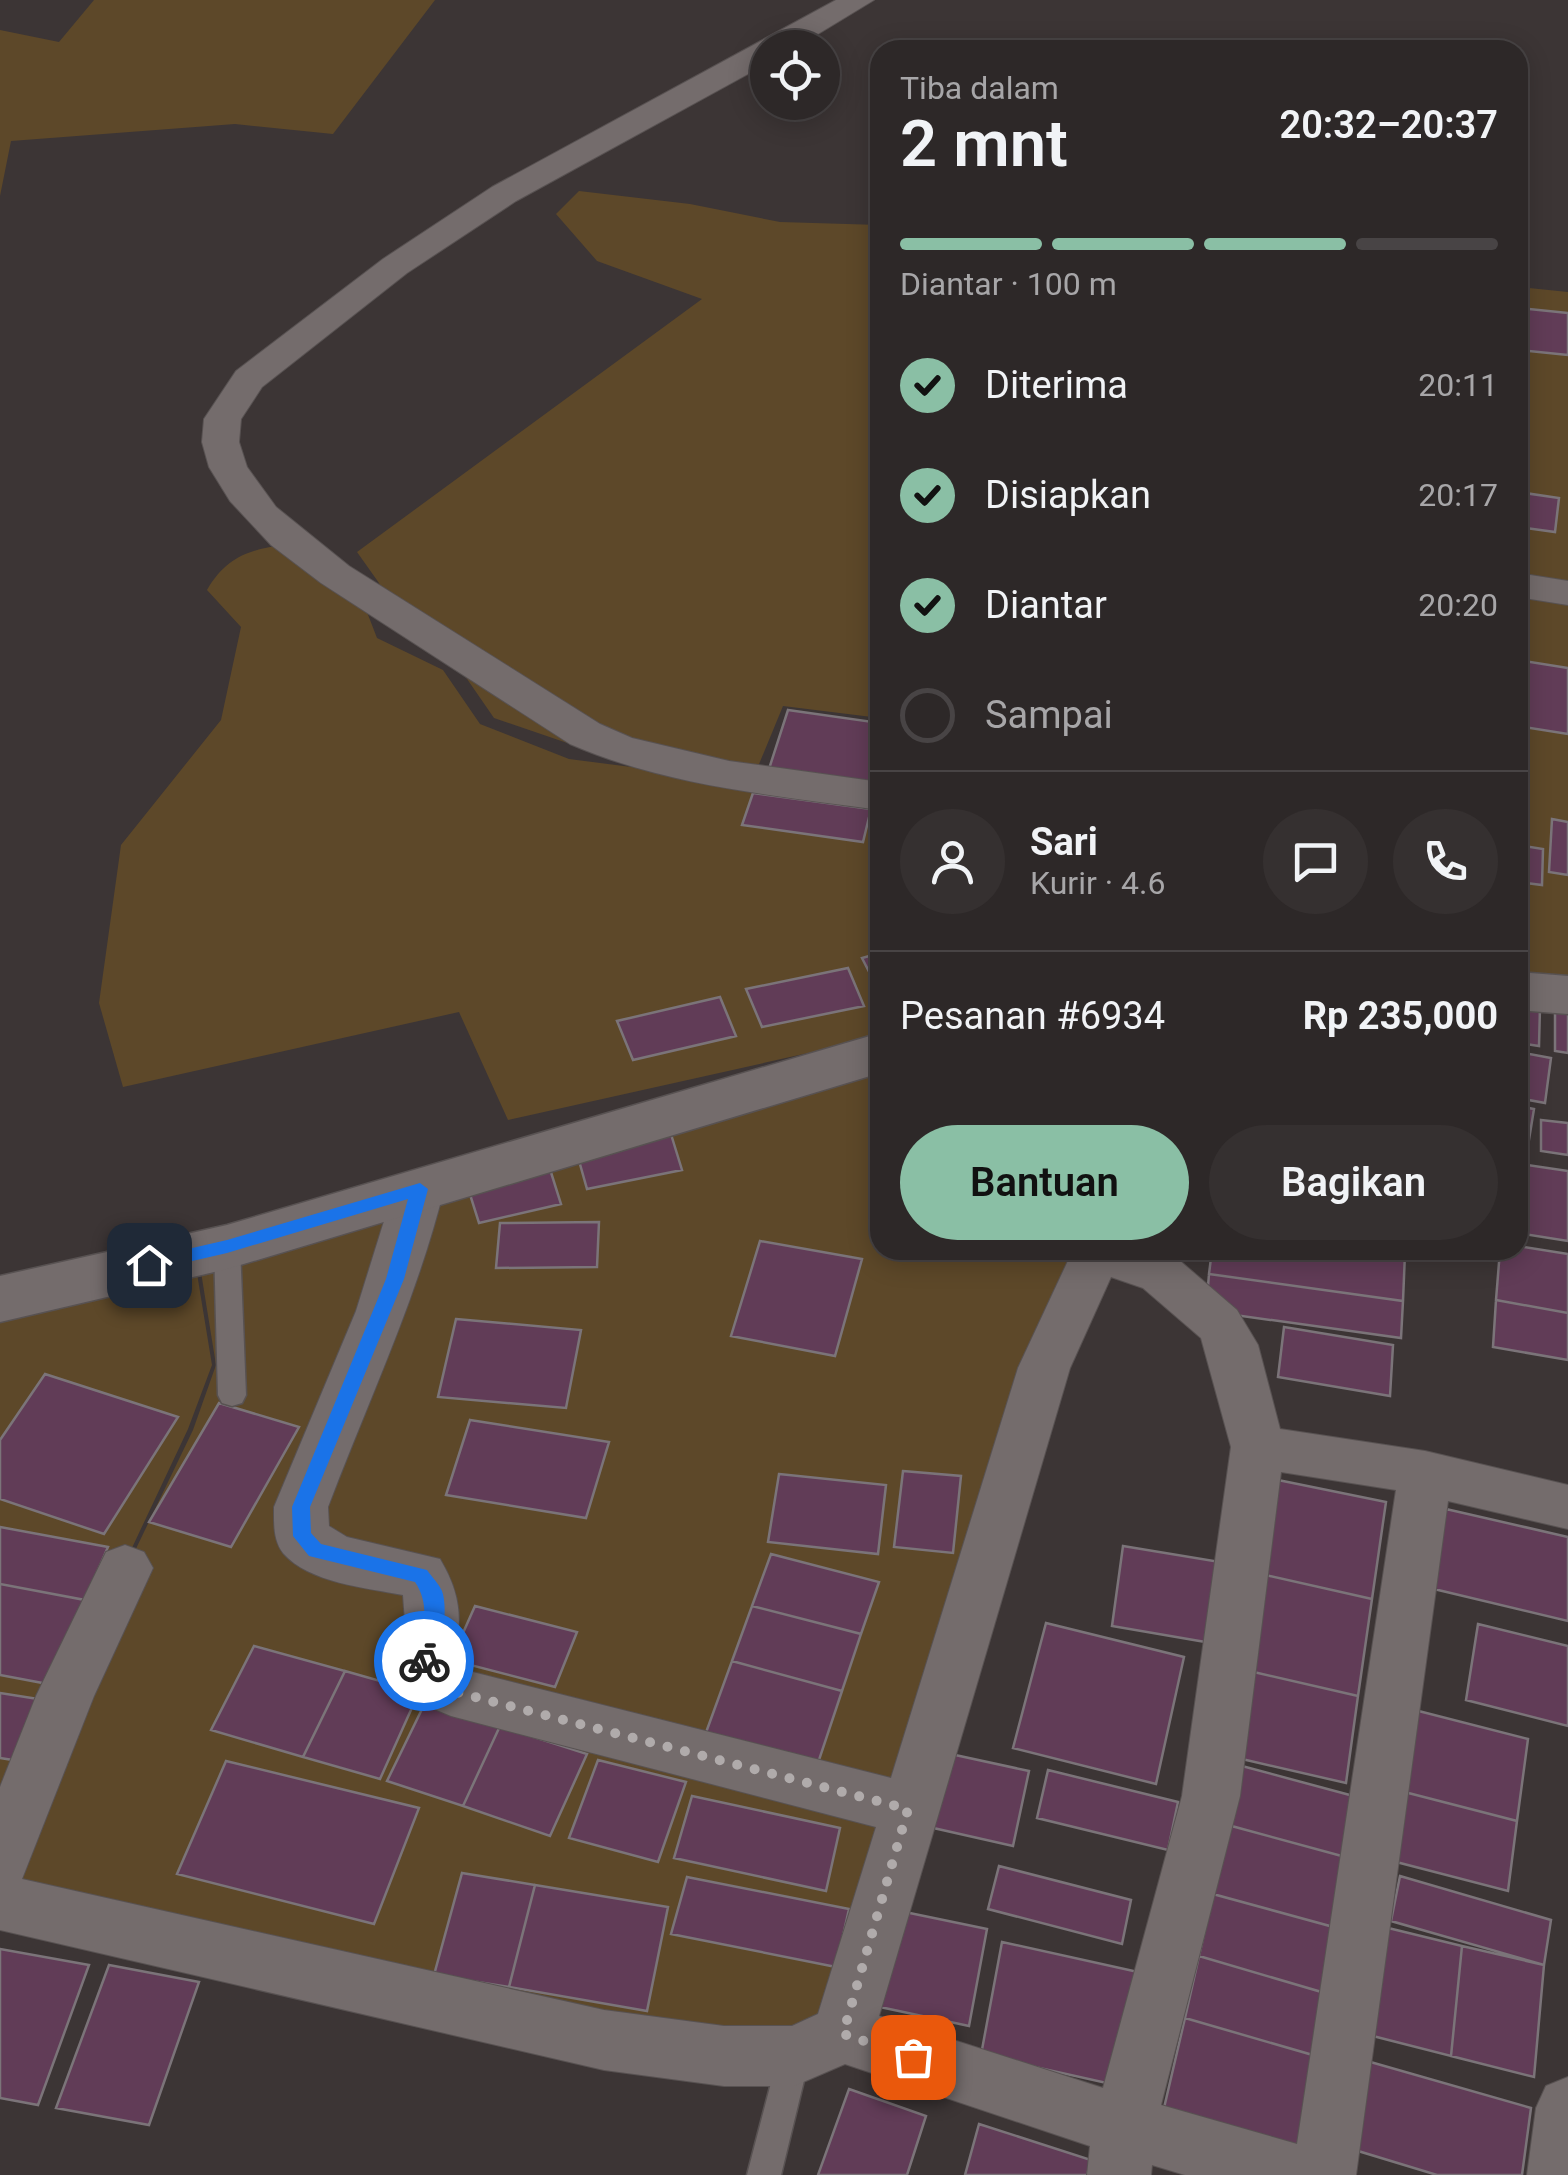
<!DOCTYPE html>
<html lang="id">
<meta charset="utf-8">
<style>
body{margin:0;font-family:Roboto,sans-serif;background:#353030;color:#f1f3f6;height:100vh;display:flex;flex-direction:column;font-size:38px;white-space:nowrap}
*{box-sizing:border-box;margin:0}
p{font-size:32px;color:#a7a6a8}
.icon{flex:none;width:55px;height:55px;fill:none;stroke:currentColor;stroke-width:2;stroke-linecap:round;stroke-linejoin:round}
.map{position:relative;flex:1;overflow:hidden}
.panel{position:absolute;left:870px;top:40px;width:658px;height:1220px;display:flex;flex-direction:column;background:#2d2828;border-radius:30px;box-shadow:0 5px 25px #0003,0 0 0 2px #484445}
.panel>*{flex:none}
.controls{position:absolute;left:750px;top:30px;display:grid;gap:20px}
.controls a{display:grid;place-items:center;width:90px;height:90px;border-radius:50%;background:#2d2828;box-shadow:0 5px 25px #0003,0 0 0 2px #484445;font-size:50px}
.pin{position:absolute;display:grid;place-items:center;width:85px;height:85px;color:#fff;margin:-42px;border-radius:20px;box-shadow:0 5px 15px #0006}
.courier{position:absolute;display:grid;place-items:center;width:100px;height:100px;margin:-50px;border:8px solid #1a73e8;border-radius:50%;background:#fff;color:#222;box-shadow:0 2px 12px #0007}
.headline em{font-style:normal;font-weight:600}
.headline div{display:flex;flex-direction:column-reverse}
.headline{display:flex;align-items:center;justify-content:space-between;height:170px;padding:0 30px}
h1{font-size:65px;font-weight:600;line-height:75px}
.bar{display:grid;grid-template-columns:repeat(4,1fr);gap:15px 10px;align-content:center;height:120px;padding:0 30px}
.bar i{height:12px;border-radius:8px;background:#484445}
.bar .current{background:#8abfa5}
.bar p{grid-column:span 4}
.line{display:flex;align-items:center;gap:25px;padding:0 30px;border-top:2px solid #484445}
.line div{flex:1}
.round{display:grid;place-items:center;flex:none;width:105px;height:105px;border-radius:52px;background:#353030}
ol{padding:0 30px;list-style:none}
li{display:flex;align-items:center;gap:30px;height:110px}
li p{margin-inline-start:auto}
li .icon{padding:10px;border-radius:50%;background:#8abfa5;color:#111;stroke-width:4}
li:last-child{color:#a7a6a8}
li i{width:55px;height:55px;border:5px solid #484445;border-radius:50%}
.button{display:flex;gap:20px;margin-top:auto;padding:20px 30px}
.button a{flex:1;height:115px;border-radius:60px;background:#8abfa5;color:#111;font-size:40px;font-weight:600;line-height:115px;text-align:center}
.button a+a{background:#353030;color:#f1f3f6}
.map>svg:first-child{display:block}
.green{fill:#5d4829}
.building{fill:#613c57;stroke:#7b7479;stroke-width:2.5}
.lines{fill:none;stroke-linecap:round;stroke-linejoin:round}
.service-casing{stroke:#585252;stroke-width:3}
.minor-casing{stroke:#585252;stroke-width:2}
.tertiary-casing{stroke:#585252;stroke-width:3}
.service{fill:#746c6c;fill-rule:evenodd}
.minor{fill:#746c6c;fill-rule:evenodd}
.tertiary{fill:#746c6c;fill-rule:evenodd}
.route{fill:#1a73e8}
.done{stroke:#b0abab;stroke-width:10;stroke-dasharray:0 18}
</style>
<div class="map">
<svg width="1568" height="2175" viewBox="0 0 1568 2175">
<rect width="100%" height="100%" fill="#3c3535"/>
<path class="green" d="M 94,0 L 435,0 L 333,134 L 235,124 L 11,141 L 0,196 L 0,30 L 59,42 Z
M 579,191 L 690,204 L 780,222 L 880,225 L 880,718 L 783,706 L 757,769 L 573,745 L 494,718 L 456,663 L 393,630 L 379,583 L 357,552 L 702,299 L 597,261 L 556,214 Z
M 1518,287 L 1568,292 L 1568,979 L 1518,972 Z
M 304,543 L 355,581 L 377,638 L 443,670 L 480,724 L 569,759 L 880,799 L 880,1037 L 508,1120 L 459,1012 L 123,1087 L 99,1003 L 121,845 L 221,720 L 241,627 L 207,590 C 230,550 261,547 304,543 Z
M 880,1050 L 880,1250 L 1084,1250 L 983,1481 L 900,1788 L 842,2045 L 732,2059 L 0,1900 L 95,1634 L 193,1430 L 216,1365 L 196,1241 Z
M 192,1243 L 212,1365 L 188,1429 L 73,1673 L 0,1849 L 0,1294 Z"/>
<path class="building" d="M 1518,308 L 1568,313 L 1568,355 L 1518,350 Z
M 1518,492 L 1559,498 L 1555,532 L 1518,527 Z
M 1518,660 L 1568,668 L 1568,734 L 1518,726 Z
M 788,710 L 880,723 L 880,788 L 768,772 Z
M 753,793 L 871,809 L 863,842 L 742,825 Z
M 1552,819 L 1568,822 L 1568,875 L 1549,872 Z
M 1518,845 L 1543,849 L 1542,885 L 1518,882 Z
M 880,953 L 880,993 L 862,958 Z
M 848,968 L 864,1006 L 762,1027 L 746,989 Z
M 720,997 L 736,1036 L 633,1060 L 617,1021 Z
M 1518,1004 L 1540,1007 L 1539,1046 L 1518,1043 Z
M 1555,1007 L 1568,1008 L 1568,1053 L 1555,1051 Z
M 1518,1052 L 1551,1058 L 1545,1103 L 1518,1098 Z
M 1518,1106 L 1534,1109 L 1527,1152 L 1518,1150 Z
M 1541,1120 L 1568,1123 L 1568,1155 L 1541,1151 Z
M 670,1131 L 682,1170 L 587,1189 L 576,1150 Z
M 1520,1164 L 1568,1171 L 1568,1241 L 1518,1233 Z
M 549,1166 L 561,1204 L 479,1223 L 467,1185 Z
M 599,1222 L 597,1267 L 496,1268 L 500,1223 Z
M 760,1241 L 862,1259 L 835,1356 L 731,1336 Z
M 1518,1246 L 1568,1254 L 1568,1313 L 1496,1300 L 1500,1250 L 1518,1250 Z
M 1212,1250 L 1405,1253 L 1403,1301 L 1209,1274 Z
M 1209,1274 L 1403,1301 L 1401,1338 L 1206,1311 Z
M 1496,1300 L 1568,1313 L 1568,1360 L 1493,1347 Z
M 456,1319 L 581,1330 L 566,1408 L 438,1397 Z
M 1284,1327 L 1393,1345 L 1390,1396 L 1278,1377 Z
M 45,1374 L 178,1417 L 104,1534 L 0,1499 L 0,1440 Z
M 219,1403 L 299,1427 L 231,1547 L 149,1522 Z
M 470,1420 L 609,1442 L 586,1518 L 446,1495 Z
M 903,1471 L 961,1476 L 953,1553 L 894,1547 Z
M 779,1474 L 886,1485 L 878,1554 L 768,1542 Z
M 1278,1480 L 1386,1502 L 1372,1599 L 1261,1574 Z
M 1446,1509 L 1568,1537 L 1568,1621 L 1434,1589 Z
M 0,1527 L 108,1547 L 85,1600 L 0,1584 Z
M 1123,1546 L 1226,1563 L 1217,1644 L 1112,1626 Z
M 771,1554 L 879,1582 L 861,1634 L 752,1606 Z
M 1261,1574 L 1372,1599 L 1358,1696 L 1245,1670 Z
M 0,1584 L 85,1600 L 48,1684 L 0,1675 Z
M 475,1606 L 577,1632 L 555,1687 L 451,1660 Z
M 752,1606 L 861,1634 L 842,1691 L 732,1661 Z
M 1046,1623 L 1184,1657 L 1156,1784 L 1013,1748 Z
M 1478,1624 L 1568,1646 L 1568,1726 L 1466,1700 Z
M 254,1646 L 345,1671 L 303,1757 L 211,1730 Z
M 732,1661 L 842,1691 L 816,1769 L 704,1738 Z
M 1245,1670 L 1358,1696 L 1346,1783 L 1229,1756 Z
M 345,1671 L 419,1692 L 380,1779 L 303,1757 Z
M 0,1693 L 38,1699 L 13,1760 L 0,1758 Z
M 425,1703 L 500,1726 L 463,1806 L 387,1781 Z
M 1403,1707 L 1528,1739 L 1517,1821 L 1389,1788 Z
M 500,1726 L 587,1754 L 550,1836 L 463,1806 Z
M 946,1753 L 1029,1771 L 1013,1846 L 929,1827 Z
M 598,1760 L 686,1782 L 658,1862 L 569,1838 Z
M 226,1761 L 419,1808 L 374,1924 L 177,1874 Z
M 1242,1766 L 1372,1801 L 1360,1861 L 1228,1825 Z
M 1048,1770 L 1178,1802 L 1168,1850 L 1037,1818 Z
M 1389,1788 L 1517,1821 L 1508,1891 L 1377,1857 Z
M 692,1796 L 840,1828 L 826,1891 L 674,1858 Z
M 1228,1825 L 1360,1861 L 1348,1931 L 1213,1894 Z
M 999,1866 L 1131,1900 L 1122,1944 L 988,1909 Z
M 462,1873 L 535,1885 L 509,1987 L 434,1975 Z
M 1400,1876 L 1551,1920 L 1544,1965 L 1391,1921 Z
M 687,1877 L 849,1909 L 836,1967 L 671,1934 Z
M 535,1885 L 668,1907 L 647,2011 L 509,1987 Z
M 1213,1894 L 1348,1931 L 1335,1996 L 1199,1956 Z
M 900,1911 L 987,1929 L 969,2026 L 880,2007 Z
M 1380,1926 L 1462,1946 L 1451,2056 L 1365,2034 Z
M 1002,1942 L 1147,1974 L 1129,2088 L 981,2055 Z
M 1462,1946 L 1544,1965 L 1534,2077 L 1451,2056 Z
M 0,1949 L 89,1965 L 38,2105 L 0,2098 Z
M 1199,1956 L 1335,1996 L 1323,2058 L 1185,2018 Z
M 109,1965 L 199,1982 L 149,2125 L 56,2108 Z
M 1185,2018 L 1323,2058 L 1306,2151 L 1164,2108 Z
M 1360,2059 L 1531,2108 L 1522,2175 L 1437,2175 L 1345,2147 Z
M 849,2089 L 926,2116 L 907,2175 L 818,2175 Z
M 979,2124 L 1091,2160 L 1087,2175 L 965,2175 Z"/>
<g class="lines">
<g class="service-casing">
<path id="service" d="M 227,1237 L 236,1240 L 240,1247 L 246,1395 L 242,1403 L 232,1406 L 222,1403 L 218,1395 L 214,1247 L 218,1240 Z
M 794,2040 L 806,2045 L 810,2056 L 781,2175 L 747,2175 L 778,2056 L 782,2045 Z"/>
</g>
<g class="minor-casing">
<path id="minor" d="M 836,0 L 874,0 L 795,48 L 768,48 L 768,63 L 516,201 L 407,273 L 262,387 L 241,419 L 239,442 L 247,467 L 276,507 L 349,566 L 600,724 L 632,738 L 729,761 L 880,782 L 880,810 C 775,795 669,787 570,744 L 321,583 L 271,545 L 230,501 L 209,467 L 202,442 L 204,419 L 236,371 L 383,259 L 492,187 Z
M 1518,573 L 1568,581 L 1568,605 L 1518,597 Z
M 419,1170 L 436,1176 L 444,1189 C 417,1299 368,1401 328,1507 L 329,1526 L 347,1537 L 440,1559 C 462,1596 463,1623 452,1664 L 461,1669 L 891,1778 L 1018,1368 L 1073,1250 L 1149,1250 L 1179,1260 L 1237,1310 L 1258,1345 L 1280,1429 L 1425,1451 L 1568,1485 L 1568,1529 L 1448,1501 L 1356,2175 L 1185,2175 L 1152,2165 L 1151,2175 L 1087,2175 L 1090,2146 L 845,2064 L 794,2086 L 724,2086 L 604,2070 L 0,1930 L 0,1787 L 36,1696 L 106,1552 L 125,1545 L 144,1552 L 153,1568 L 94,1696 L 22,1879 L 604,2010 L 724,2026 L 792,2026 L 818,2014 L 876,1827 L 451,1716 L 408,1698 L 394,1671 L 405,1622 L 403,1595 C 367,1588 309,1583 283,1553 C 273,1540 274,1523 274,1507 L 356,1311 L 394,1189 L 402,1176 ZM 1111,1277 L 1143,1288 L 1201,1338 L 1231,1447 L 1182,1796 L 1103,2088 L 879,2016 L 1070,1368 ZM 1281,1472 L 1396,1490 L 1297,2144 L 1161,2105 L 1240,1796 Z
M 1568,2077 L 1568,2175 L 1527,2175 L 1536,2108 L 1546,2086 Z"/>
</g>
<g class="tertiary-casing">
<path id="tertiary" d="M 1518,972 L 1568,976 L 1568,1014 L 1518,1010 Z
M 880,1033 L 880,1073 L 227,1269 L 0,1322 L 0,1276 L 227,1225 Z"/>
</g>
<use href="#service" class="service"/>
<use href="#minor" class="minor"/>
<use href="#tertiary" class="tertiary"/>
</g>
<path class="route" d="M 420,1183 L 428,1189 L 404,1279 L 310,1507 L 311,1533 L 321,1544 L 427,1570 C 432,1577 439,1584 442,1591 C 449,1610 442,1661 424,1669 L 415,1661 C 422,1633 432,1607 415,1582 L 309,1556 L 293,1536 L 292,1507 L 386,1279 L 408,1199 L 227,1253 L 149,1271 L 141,1265 L 149,1258 L 227,1240 Z"/>
<g class="lines">
<path class="done" d="M 424,1661 L 422,1671 L 428,1680 L 452,1691 L 908,1809 L 843,2034 L 913,2057"/>
</g>
</svg>
<div class="controls">
<a><svg class="icon" aria-label="locate" viewBox="0 0 24 24"><circle cx="12" cy="12" r="6"/><path d="M12 2v4M12 18v4M2 12h4M18 12h4"/></svg></a>
</div>
<div class="pin" style="left:913px;top:2057px;background:#ea580c"><svg class="icon" aria-label="bag" viewBox="0 0 24 24"><path d="M5 8h14l-1 12H6zM9 8a3 3 0 0 1 6 0"/></svg></div>
<div class="pin" style="left:149px;top:1265px;background:#1f2937"><svg class="icon" aria-label="home" viewBox="0 0 24 24"><path d="M3 11l9-7 9 7M6 9v11h12V9"/></svg></div>
<div class="courier" style="left:424px;top:1661px"><svg class="icon" aria-label="bike" viewBox="0 0 24 24"><circle cx="6" cy="16" r="4"/><circle cx="18" cy="16" r="4"/><path d="M6 16l4-8h5l3 8M10 8l3 8H6M13 5h3"/></svg></div>
<section class="panel">
<div class="headline"><div><h1>2 mnt</h1><p>Tiba dalam</p></div><em>20:32–20:37</em></div>
<div class="bar"><i class="current"></i><i class="current"></i><i class="current"></i><i></i><p>Diantar · 100 m</p></div>
<ol>
<li><svg class="icon" aria-label="check" viewBox="0 0 24 24"><path d="M5 12l5 5 9-10"/></svg>Diterima<p>20:11</p></li>
<li><svg class="icon" aria-label="check" viewBox="0 0 24 24"><path d="M5 12l5 5 9-10"/></svg>Disiapkan<p>20:17</p></li>
<li><svg class="icon" aria-label="check" viewBox="0 0 24 24"><path d="M5 12l5 5 9-10"/></svg>Diantar<p>20:20</p></li>
<li><i></i>Sampai</li>
</ol>
<div class="line" style="height:180px"><a class="round"><svg class="icon" aria-label="person" viewBox="0 0 24 24"><circle cx="12" cy="8" r="4"/><path d="M4 21q1-7 8-7t8 7"/></svg></a><div><b>Sari</b><p>Kurir · 4.6</p></div><a class="round"><svg class="icon" aria-label="chat" viewBox="0 0 24 24"><path d="M4 5h16v11H9l-5 4z"/></svg></a><a class="round"><svg class="icon" aria-label="phone" viewBox="0 0 24 24"><path d="M5 4h4l2 5-3 2q2 4 5 5l2-3 5 2v4C11 20 4 13 5 4z"/></svg></a></div>
<div class="line" style="height:130px"><div>Pesanan #6934</div><b>Rp 235,000</b></div>
<div class="button"><a>Bantuan</a><a>Bagikan</a></div>
</section>
</div>
